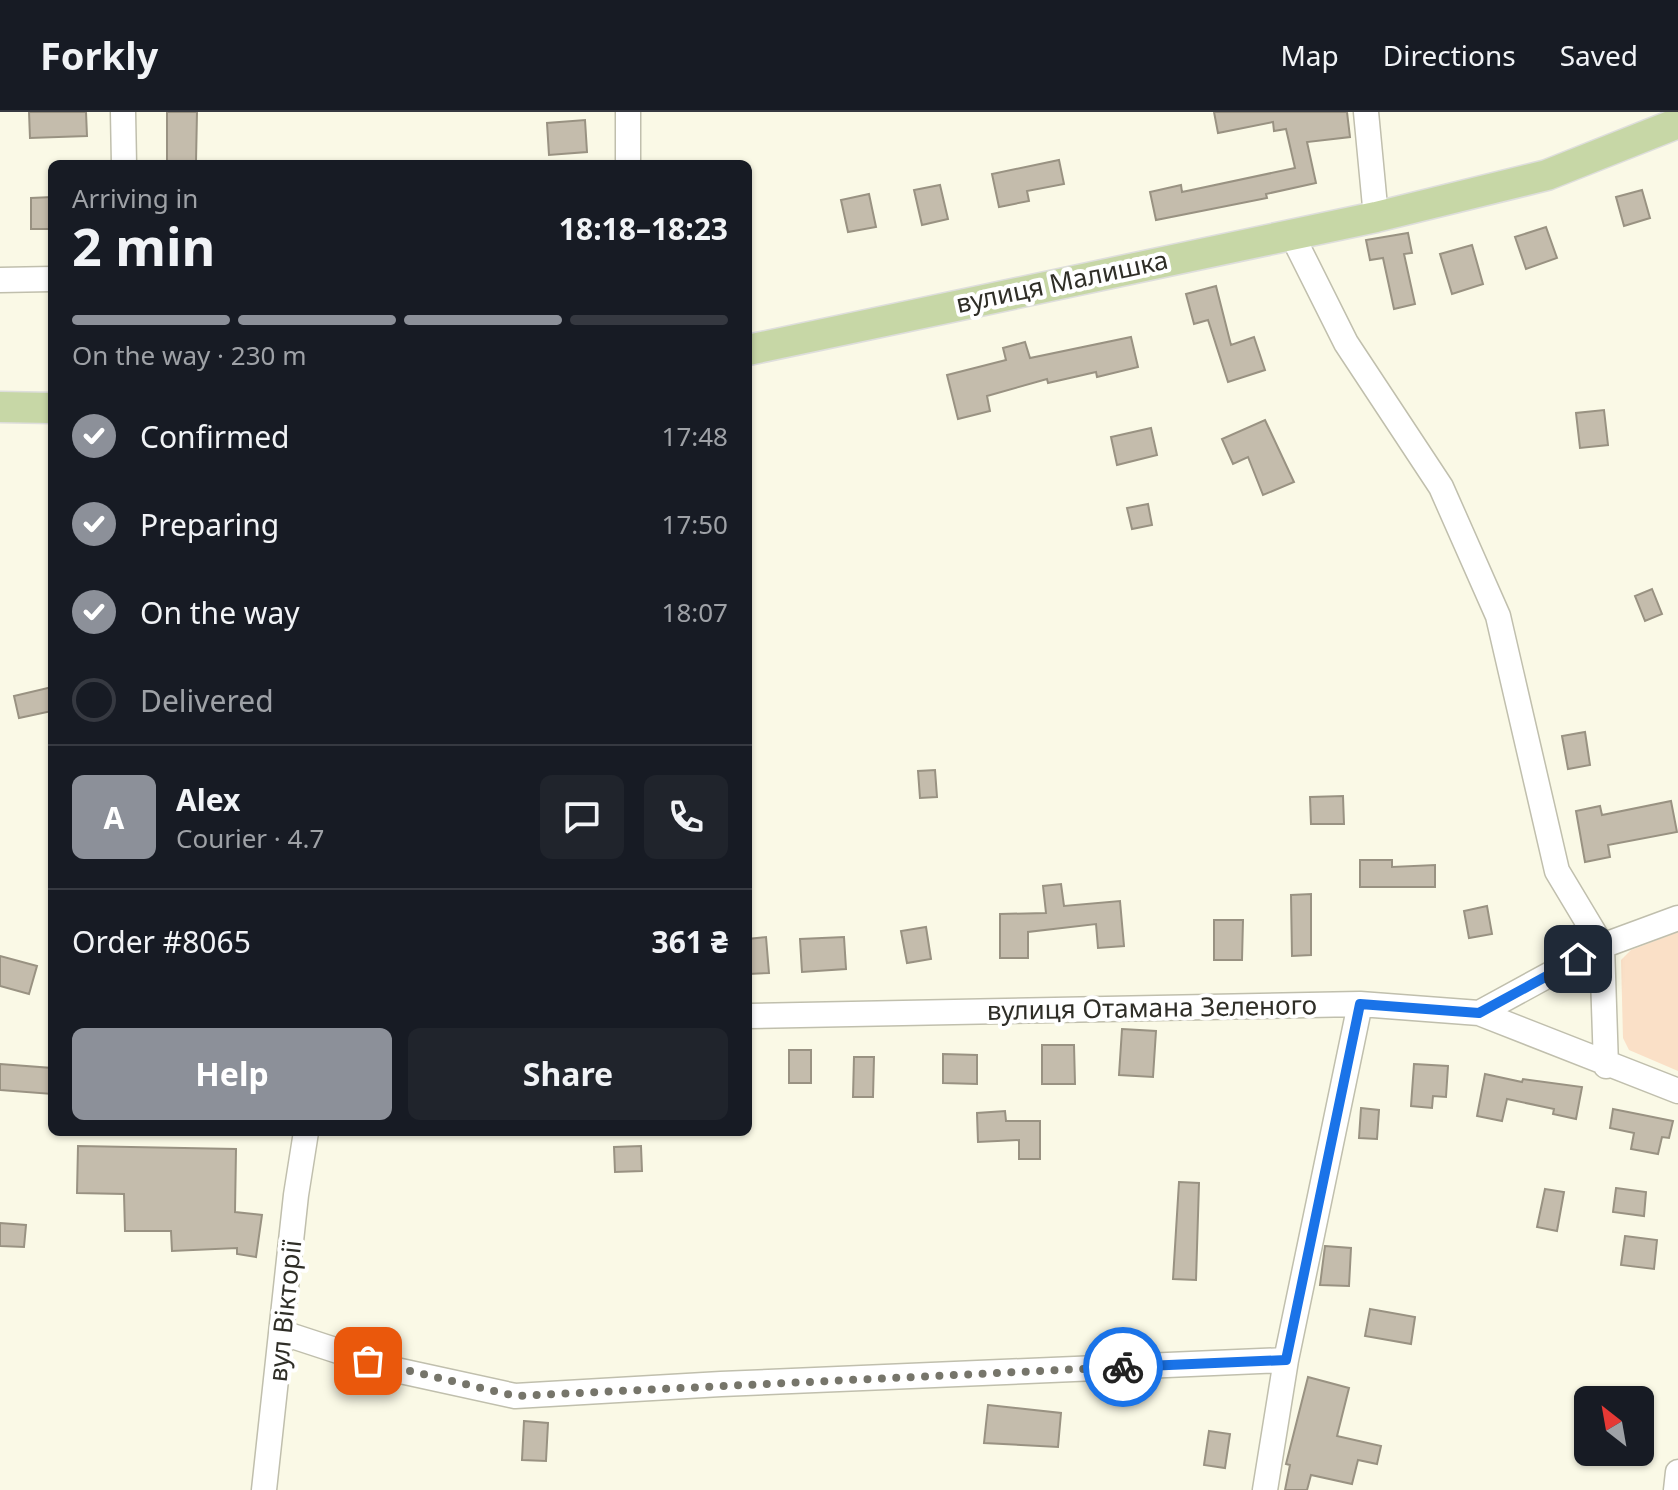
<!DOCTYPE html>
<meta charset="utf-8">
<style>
body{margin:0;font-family:"Noto Sans",sans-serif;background:#20242c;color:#f1f3f6;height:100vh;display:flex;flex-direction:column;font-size:30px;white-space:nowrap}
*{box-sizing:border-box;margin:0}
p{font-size:26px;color:#9ea1a6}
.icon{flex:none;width:44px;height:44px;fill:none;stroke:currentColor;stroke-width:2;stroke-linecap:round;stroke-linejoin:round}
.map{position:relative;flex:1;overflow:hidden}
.side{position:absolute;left:48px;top:48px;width:704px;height:976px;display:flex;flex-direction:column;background:#171b24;border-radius:12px;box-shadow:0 2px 6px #0004}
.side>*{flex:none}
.needle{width:52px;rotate:329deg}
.tools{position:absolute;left:1574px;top:1274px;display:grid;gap:16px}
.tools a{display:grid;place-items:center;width:80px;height:80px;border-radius:12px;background:#171b24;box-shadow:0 2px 6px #0004;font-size:40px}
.pin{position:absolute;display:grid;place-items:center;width:68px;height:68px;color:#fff;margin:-34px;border-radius:16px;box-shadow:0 4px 12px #0006}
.courier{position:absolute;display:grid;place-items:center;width:80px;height:80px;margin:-40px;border:6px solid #1a73e8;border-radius:50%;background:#fff;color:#222;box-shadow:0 2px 10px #0007}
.overview em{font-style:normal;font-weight:700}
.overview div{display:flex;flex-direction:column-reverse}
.overview{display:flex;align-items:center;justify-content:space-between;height:136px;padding:0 24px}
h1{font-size:52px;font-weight:700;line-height:60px}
.bar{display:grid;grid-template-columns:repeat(4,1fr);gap:12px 8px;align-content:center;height:96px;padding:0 24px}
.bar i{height:10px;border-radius:6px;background:#363941}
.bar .on{background:#8c9099}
.bar p{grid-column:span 4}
.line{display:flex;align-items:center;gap:20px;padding:0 24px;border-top:2px solid #363941}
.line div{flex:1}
.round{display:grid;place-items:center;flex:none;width:84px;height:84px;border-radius:12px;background:#20242c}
ol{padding:0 24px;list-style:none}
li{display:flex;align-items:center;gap:24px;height:88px}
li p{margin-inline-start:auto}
li .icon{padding:8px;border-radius:50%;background:#8c9099;color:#fff;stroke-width:4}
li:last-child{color:#9ea1a6}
li i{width:44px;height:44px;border:4px solid #363941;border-radius:50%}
.button{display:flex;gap:16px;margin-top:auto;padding:16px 24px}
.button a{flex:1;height:92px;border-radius:12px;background:#8c9099;color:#fff;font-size:32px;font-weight:700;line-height:92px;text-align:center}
.button a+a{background:#20242c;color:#f1f3f6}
header{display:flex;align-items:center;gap:48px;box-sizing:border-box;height:112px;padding:0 40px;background:#171b24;border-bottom:2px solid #363941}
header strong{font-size:38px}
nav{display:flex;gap:44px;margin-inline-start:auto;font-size:28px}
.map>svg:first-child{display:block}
.green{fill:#fae0c7}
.building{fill:#c4bcac;stroke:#999282;stroke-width:2}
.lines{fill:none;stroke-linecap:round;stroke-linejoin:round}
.minor-casing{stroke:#c0bfad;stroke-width:27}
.major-casing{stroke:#dededc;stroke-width:33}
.minor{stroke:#fff;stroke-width:24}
.major{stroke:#c7d7a6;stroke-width:30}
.done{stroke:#76756a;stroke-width:8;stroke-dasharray:0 14.4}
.route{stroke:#1a73e8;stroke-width:10}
.labels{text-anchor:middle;stroke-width:8;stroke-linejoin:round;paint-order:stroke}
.street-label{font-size:26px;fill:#2f2e27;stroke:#fff}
</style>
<header>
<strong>Forkly</strong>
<nav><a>Map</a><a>Directions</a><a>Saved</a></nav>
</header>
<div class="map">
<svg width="1678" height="1378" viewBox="0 0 1678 1378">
<rect width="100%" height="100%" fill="#faf9e6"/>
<path class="green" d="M 1678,820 L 1678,959 L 1629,938 L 1623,926 L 1621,848 L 1631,838 Z"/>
<path class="building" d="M 29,0 L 86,0 L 87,24 L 30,26 Z
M 167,0 L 197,0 L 196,50 L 167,49 Z
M 1214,0 L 1347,0 L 1350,25 L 1307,30 L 1316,71 L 1266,82 L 1267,86 L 1156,108 L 1150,80 L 1181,73 L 1182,80 L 1295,56 L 1286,17 L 1274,19 L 1273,10 L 1218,21 Z
M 585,8 L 587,40 L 549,43 L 547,11 Z
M 1059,48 L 1064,72 L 1027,79 L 1029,89 L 999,95 L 992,62 Z
M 940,73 L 948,107 L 922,113 L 914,78 Z
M 1642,78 L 1650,106 L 1624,114 L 1616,85 Z
M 869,82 L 876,115 L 848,120 L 841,88 Z
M 52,85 L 52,117 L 31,117 L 31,86 Z
M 1546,115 L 1557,146 L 1526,157 L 1515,125 Z
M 1408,121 L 1412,141 L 1404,142 L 1415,192 L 1394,197 L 1383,146 L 1370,148 L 1366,128 Z
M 1472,133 L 1483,172 L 1452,182 L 1440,142 Z
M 1216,174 L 1231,233 L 1254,225 L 1265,258 L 1228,270 L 1208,208 L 1194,212 L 1186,182 Z
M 1131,225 L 1138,255 L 1097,265 L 1096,260 L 1048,271 L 1047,267 L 987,284 L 990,299 L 958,307 L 947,263 L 1006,248 L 1003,236 L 1025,230 L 1030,246 Z
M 1604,298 L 1608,333 L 1580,336 L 1576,301 Z
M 1265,308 L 1294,370 L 1263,383 L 1248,345 L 1233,352 L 1222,327 Z
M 1151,316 L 1157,343 L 1117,353 L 1111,325 Z
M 1148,392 L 1152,413 L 1132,417 L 1127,396 Z
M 1652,477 L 1662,502 L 1645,509 L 1635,484 Z
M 52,575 L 52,599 L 19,606 L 14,584 Z
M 1585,620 L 1590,653 L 1568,657 L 1562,624 Z
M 935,658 L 937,685 L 920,686 L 918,659 Z
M 1343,684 L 1344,712 L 1311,712 L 1310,685 Z
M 1671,689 L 1677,720 L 1608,733 L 1610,745 L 1585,750 L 1576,699 L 1600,694 L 1602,703 Z
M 1360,748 L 1392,748 L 1392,755 L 1435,753 L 1435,775 L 1360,775 Z
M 1061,772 L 1064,794 L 1120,789 L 1124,834 L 1098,836 L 1096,812 L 1028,820 L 1028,846 L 1000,846 L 1000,802 L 1046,801 L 1043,774 Z
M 1311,782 L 1311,843 L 1292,844 L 1291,783 Z
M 1487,794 L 1492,822 L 1469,826 L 1464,799 Z
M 1214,808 L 1243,808 L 1242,848 L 1214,848 Z
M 926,815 L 931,847 L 907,851 L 901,819 Z
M 766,825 L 769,861 L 748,862 L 748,827 Z
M 844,825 L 846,857 L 802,860 L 800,827 Z
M 0,844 L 37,854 L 29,882 L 0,874 Z
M 1122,917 L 1156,919 L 1153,965 L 1119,963 Z
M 1042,933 L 1074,933 L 1075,972 L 1042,972 Z
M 789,938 L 811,938 L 811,971 L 789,971 Z
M 943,942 L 977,943 L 977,972 L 943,971 Z
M 854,945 L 874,945 L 873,985 L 853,985 Z
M 0,952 L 52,956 L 52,982 L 0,978 Z
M 1414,952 L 1448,954 L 1446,985 L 1433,984 L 1432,996 L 1411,994 Z
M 1485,962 L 1522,970 L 1523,967 L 1582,975 L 1576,1007 L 1553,1002 L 1554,997 L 1507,987 L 1502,1009 L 1477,1004 Z
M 1361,996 L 1379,998 L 1377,1027 L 1359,1026 Z
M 1613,997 L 1673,1009 L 1669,1026 L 1662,1025 L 1658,1042 L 1631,1037 L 1634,1021 L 1610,1016 Z
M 1005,999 L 1006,1009 L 1040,1009 L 1040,1047 L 1019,1047 L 1019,1028 L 978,1030 L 977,1001 Z
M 78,1034 L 236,1037 L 235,1100 L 262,1103 L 256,1145 L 237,1142 L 237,1136 L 172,1139 L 171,1119 L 125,1119 L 124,1082 L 77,1081 Z
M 641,1034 L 642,1059 L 615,1060 L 614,1035 Z
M 1179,1070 L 1199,1071 L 1196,1168 L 1173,1167 Z
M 1616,1076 L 1646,1080 L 1644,1104 L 1613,1100 Z
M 1545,1077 L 1564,1080 L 1557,1119 L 1537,1115 Z
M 0,1111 L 26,1113 L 24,1135 L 0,1134 Z
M 1625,1124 L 1657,1128 L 1654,1157 L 1621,1153 Z
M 1325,1134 L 1351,1136 L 1349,1174 L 1320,1173 Z
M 1370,1197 L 1415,1205 L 1411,1232 L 1365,1224 Z
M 1308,1265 L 1349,1276 L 1337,1324 L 1381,1334 L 1377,1352 L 1358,1348 L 1352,1372 L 1311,1363 L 1307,1378 L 1285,1378 L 1290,1353 L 1286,1352 Z
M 988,1293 L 1061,1301 L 1058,1335 L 984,1331 Z
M 524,1309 L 548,1311 L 546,1349 L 522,1348 Z
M 1209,1319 L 1230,1322 L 1225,1356 L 1204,1353 Z"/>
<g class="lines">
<g class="minor-casing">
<path id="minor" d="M 123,0 L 124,52
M 628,0 L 628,52
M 1366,0 L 1376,105
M 1291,121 L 1346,231 L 1441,375 L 1498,504 L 1557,759 L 1602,834 L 1606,954
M 0,168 L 52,167
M 1479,901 L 1678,979
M 748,904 L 1360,892 L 1479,901 L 1602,834 L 1678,806
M 283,1221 L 396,1258 L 515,1284 L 721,1272 L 1286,1248
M 264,1378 L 296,1083 L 306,1020
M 1265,1378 L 1286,1248 L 1360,892
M 1676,1378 L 1678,1360"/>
</g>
<g class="major-casing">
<path id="major" d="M 748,238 L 1376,105 L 1547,63 L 1678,11
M 0,295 L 52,296"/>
</g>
<use href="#minor" class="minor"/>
<use href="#major" class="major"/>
</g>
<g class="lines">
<path class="done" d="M 368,1249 L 515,1284 L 1123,1255"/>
<path class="route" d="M 1123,1255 L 1286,1248 L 1360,892 L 1479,901 L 1578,847"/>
</g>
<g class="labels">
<g class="street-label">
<text transform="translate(1062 170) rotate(-12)" y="9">вулиця Малишка</text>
<text transform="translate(1152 896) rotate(-1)" y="9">вулиця Отамана Зеленого</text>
<text transform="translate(285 1199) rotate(-84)" y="9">вул Вікторії</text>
</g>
</g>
</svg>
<div class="tools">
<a><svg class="needle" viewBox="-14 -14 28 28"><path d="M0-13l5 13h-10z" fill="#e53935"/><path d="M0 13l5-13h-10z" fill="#9ea1a6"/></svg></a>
</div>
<div class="pin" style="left:368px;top:1249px;background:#ea580c"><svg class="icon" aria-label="bag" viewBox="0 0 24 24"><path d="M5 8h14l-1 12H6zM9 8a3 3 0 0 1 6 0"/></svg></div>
<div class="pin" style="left:1578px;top:847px;background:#1f2937"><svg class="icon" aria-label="home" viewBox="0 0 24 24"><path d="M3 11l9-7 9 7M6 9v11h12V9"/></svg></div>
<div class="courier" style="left:1123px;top:1255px"><svg class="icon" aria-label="bike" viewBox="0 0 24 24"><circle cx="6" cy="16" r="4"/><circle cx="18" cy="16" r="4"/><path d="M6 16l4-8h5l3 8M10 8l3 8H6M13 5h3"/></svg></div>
<section class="side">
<div class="overview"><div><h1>2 min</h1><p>Arriving in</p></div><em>18:18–18:23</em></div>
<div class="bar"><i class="on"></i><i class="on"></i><i class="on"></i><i></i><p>On the way · 230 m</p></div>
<ol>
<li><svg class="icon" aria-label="check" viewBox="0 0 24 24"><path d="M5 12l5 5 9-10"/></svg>Confirmed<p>17:48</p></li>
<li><svg class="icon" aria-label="check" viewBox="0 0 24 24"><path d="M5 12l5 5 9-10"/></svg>Preparing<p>17:50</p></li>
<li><svg class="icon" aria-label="check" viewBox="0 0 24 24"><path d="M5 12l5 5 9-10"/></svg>On the way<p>18:07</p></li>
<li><i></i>Delivered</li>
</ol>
<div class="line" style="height:144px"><b class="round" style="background:#8c9099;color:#fff">A</b><div><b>Alex</b><p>Courier · 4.7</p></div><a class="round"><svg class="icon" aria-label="chat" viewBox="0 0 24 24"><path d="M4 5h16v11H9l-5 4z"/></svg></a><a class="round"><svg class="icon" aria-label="phone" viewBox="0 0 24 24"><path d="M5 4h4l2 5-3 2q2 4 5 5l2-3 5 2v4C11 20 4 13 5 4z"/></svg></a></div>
<div class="line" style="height:104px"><div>Order #8065</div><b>361 ₴</b></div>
<div class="button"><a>Help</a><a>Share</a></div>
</section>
</div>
